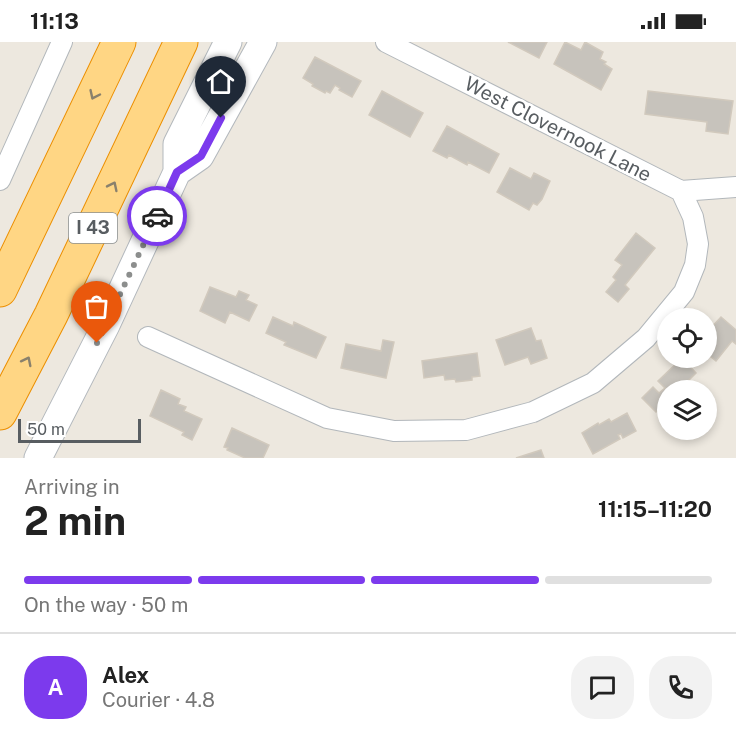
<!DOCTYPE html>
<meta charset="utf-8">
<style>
body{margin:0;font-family:"Public Sans",sans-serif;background:#f2f2f2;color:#222;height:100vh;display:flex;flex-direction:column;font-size:22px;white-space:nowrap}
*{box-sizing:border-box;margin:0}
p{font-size:20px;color:#767676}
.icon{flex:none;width:33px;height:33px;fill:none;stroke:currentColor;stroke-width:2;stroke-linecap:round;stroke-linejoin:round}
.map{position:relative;height:416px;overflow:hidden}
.details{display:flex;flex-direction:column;background:#fff;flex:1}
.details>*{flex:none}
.tools{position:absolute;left:657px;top:266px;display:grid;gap:12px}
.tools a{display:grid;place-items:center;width:60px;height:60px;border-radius:50%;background:#fff;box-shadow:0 3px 9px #0003;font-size:30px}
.scale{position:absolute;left:18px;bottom:15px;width:123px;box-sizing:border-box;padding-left:6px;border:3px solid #585d61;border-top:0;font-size:16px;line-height:21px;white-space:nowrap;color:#585d61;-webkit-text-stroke:4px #fff;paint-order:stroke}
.pin{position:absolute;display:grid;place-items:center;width:51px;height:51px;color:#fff;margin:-62px -26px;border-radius:50% 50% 50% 0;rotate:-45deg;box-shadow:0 0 6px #0007}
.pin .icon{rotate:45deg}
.courier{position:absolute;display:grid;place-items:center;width:60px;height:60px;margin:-30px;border:4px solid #7c3aed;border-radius:50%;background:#fff;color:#222;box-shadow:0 2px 8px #0007}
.headline em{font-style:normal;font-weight:700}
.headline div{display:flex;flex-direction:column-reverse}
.headline{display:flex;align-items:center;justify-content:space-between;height:102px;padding:0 24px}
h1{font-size:39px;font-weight:700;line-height:45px}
.bar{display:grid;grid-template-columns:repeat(4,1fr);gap:9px 6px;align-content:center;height:72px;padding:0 24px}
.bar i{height:8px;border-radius:4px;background:#e0e0e0}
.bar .on{background:#7c3aed}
.bar p{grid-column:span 4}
.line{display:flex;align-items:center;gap:15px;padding:0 24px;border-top:2px solid #e0e0e0}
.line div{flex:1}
.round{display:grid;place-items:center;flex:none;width:63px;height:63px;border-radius:24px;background:#f2f2f2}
.status{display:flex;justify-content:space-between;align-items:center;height:42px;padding:0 30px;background:#fff;direction:ltr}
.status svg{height:16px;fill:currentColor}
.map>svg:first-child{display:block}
.building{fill:#c7c3bc;stroke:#d1c9bd;stroke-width:1.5}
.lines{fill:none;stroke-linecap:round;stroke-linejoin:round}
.street-casing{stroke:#b2b7bb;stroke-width:22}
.secondary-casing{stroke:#b3b8bd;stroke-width:29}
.highway-casing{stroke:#ec8f00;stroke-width:35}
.street{stroke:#fff;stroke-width:20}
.secondary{stroke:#fff;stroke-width:27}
.highway{stroke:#ffd684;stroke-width:33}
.oneway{stroke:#8a816c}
.done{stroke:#8c8e8d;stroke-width:6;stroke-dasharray:0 10.8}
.route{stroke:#7c3aed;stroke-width:8}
.labels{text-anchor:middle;stroke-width:5;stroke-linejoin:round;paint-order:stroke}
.shield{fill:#fff;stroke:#8a8e90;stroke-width:1.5}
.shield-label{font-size:18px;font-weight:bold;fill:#585d61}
.street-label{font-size:20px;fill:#585d61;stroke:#fff}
</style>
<div class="status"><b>11:13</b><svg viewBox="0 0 49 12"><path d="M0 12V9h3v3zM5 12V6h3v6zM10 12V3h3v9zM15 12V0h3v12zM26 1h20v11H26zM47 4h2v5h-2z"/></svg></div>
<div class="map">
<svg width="736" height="416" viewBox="0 0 736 416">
<rect width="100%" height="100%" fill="#ede8df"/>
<path class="building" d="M 508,0 L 547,0 L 539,16 Z
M 565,0 L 581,8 L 585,0 L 603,10 L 600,17 L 606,20 L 604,22 L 612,27 L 601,48 L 554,22 Z
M 315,15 L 361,39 L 352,55 L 339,48 L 340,46 L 335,43 L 330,51 L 326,49 L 325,51 L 312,44 L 313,42 L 303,36 Z
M 382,49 L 423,71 L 410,95 L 369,73 Z
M 648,49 L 733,59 L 728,92 L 706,89 L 707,80 L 645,72 Z
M 447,84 L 499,112 L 489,131 L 468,120 L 467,123 L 449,113 L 447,116 L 433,109 Z
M 510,126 L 531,137 L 534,131 L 550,139 L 542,157 L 537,163 L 533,161 L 529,168 L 497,150 Z
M 636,191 L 655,206 L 625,243 L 629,247 L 618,260 L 606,250 L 616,238 L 613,235 L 622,223 L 615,218 Z
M 210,245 L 236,255 L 239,249 L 249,253 L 246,258 L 257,263 L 249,279 L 230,270 L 225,281 L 200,269 Z
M 273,275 L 293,284 L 294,280 L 326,295 L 316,316 L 284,303 L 286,300 L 266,291 Z
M 721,275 L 736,288 L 736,302 L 732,299 L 716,319 L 706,311 L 706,291 Z
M 531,286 L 536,299 L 541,298 L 547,316 L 531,322 L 528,315 L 505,323 L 496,298 Z
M 383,298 L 394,300 L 386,336 L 341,326 L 346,302 L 381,309 Z
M 477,311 L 480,334 L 472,335 L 472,338 L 456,340 L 455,337 L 445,338 L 444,333 L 424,336 L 422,319 Z
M 682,316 L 696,331 L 679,348 L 668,348 L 668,359 L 656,370 L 642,356 L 653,345 L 659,351 L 665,346 L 658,339 Z
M 161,348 L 180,357 L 178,362 L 186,365 L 184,369 L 202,377 L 192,398 L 182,393 L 184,390 L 150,374 Z
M 627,371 L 636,389 L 623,396 L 621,392 L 618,393 L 620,397 L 593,412 L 582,391 L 598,381 L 599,383 L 609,377 L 611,380 Z
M 232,386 L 269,403 L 263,416 L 245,416 L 227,408 L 228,406 L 224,405 Z
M 541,408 L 544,416 L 516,416 Z"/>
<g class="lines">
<g class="street-casing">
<path id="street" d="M 386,0 L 681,149 L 736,145
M 0,138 L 62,0
M 148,295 L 327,376 L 394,389 L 466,388 L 533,370 L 593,341 L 646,296 L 684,250 L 695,223 L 698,202 L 693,175 L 681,149"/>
</g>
<g class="secondary-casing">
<path id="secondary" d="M 177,130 L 200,114 L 263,0
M 38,416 L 106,283 L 177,130 L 177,102 L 228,0"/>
</g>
<g class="highway-casing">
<path id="highway" d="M 0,248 L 119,0
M 0,371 L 51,273 L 181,0"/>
</g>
<use href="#street" class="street"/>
<use href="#secondary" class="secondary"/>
<use href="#highway" class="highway"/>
</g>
<defs><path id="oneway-chevron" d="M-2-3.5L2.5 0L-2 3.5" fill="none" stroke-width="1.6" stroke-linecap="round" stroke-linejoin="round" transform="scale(1.5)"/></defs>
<g class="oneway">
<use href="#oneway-chevron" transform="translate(94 53) rotate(115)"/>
<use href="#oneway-chevron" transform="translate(113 144) rotate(-64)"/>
<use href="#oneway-chevron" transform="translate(27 319) rotate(-63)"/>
</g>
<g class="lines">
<path class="done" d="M 97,301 L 157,174"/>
<path class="route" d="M 157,174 L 177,130 L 201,114 L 221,76"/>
</g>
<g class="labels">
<rect class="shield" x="69" y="171" width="48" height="30" rx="4.5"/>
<g class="shield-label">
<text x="93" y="192">I 43</text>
</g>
<g class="street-label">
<text transform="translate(558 87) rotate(27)" y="7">West Clovernook Lane</text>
</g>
</g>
</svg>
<div class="tools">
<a><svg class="icon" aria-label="locate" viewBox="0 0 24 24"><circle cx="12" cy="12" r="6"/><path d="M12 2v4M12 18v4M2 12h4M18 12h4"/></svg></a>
<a><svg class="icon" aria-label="layers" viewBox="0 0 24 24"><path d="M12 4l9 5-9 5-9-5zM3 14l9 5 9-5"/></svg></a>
</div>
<div class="scale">50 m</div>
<div class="pin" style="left:97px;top:301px;background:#ea580c"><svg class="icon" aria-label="bag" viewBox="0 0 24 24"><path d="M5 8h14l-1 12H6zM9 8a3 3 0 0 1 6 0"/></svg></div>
<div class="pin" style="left:221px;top:76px;background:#1f2937"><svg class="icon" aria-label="home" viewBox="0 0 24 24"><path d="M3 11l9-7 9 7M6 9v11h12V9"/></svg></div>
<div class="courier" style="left:157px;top:174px"><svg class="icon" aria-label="car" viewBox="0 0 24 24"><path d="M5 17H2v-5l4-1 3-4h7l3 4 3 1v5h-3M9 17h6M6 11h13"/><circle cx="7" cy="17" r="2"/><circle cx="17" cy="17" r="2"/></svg></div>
</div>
<section class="details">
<div class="headline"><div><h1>2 min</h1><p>Arriving in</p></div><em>11:15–11:20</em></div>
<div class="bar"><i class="on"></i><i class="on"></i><i class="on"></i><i></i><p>On the way · 50 m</p></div>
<div class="line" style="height:108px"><b class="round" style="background:#7c3aed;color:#fff">A</b><div><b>Alex</b><p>Courier · 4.8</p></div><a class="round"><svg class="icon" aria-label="chat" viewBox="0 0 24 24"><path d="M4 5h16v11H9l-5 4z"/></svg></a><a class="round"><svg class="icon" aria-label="phone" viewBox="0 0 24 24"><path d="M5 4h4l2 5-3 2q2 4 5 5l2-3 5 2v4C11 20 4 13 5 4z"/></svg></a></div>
</section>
